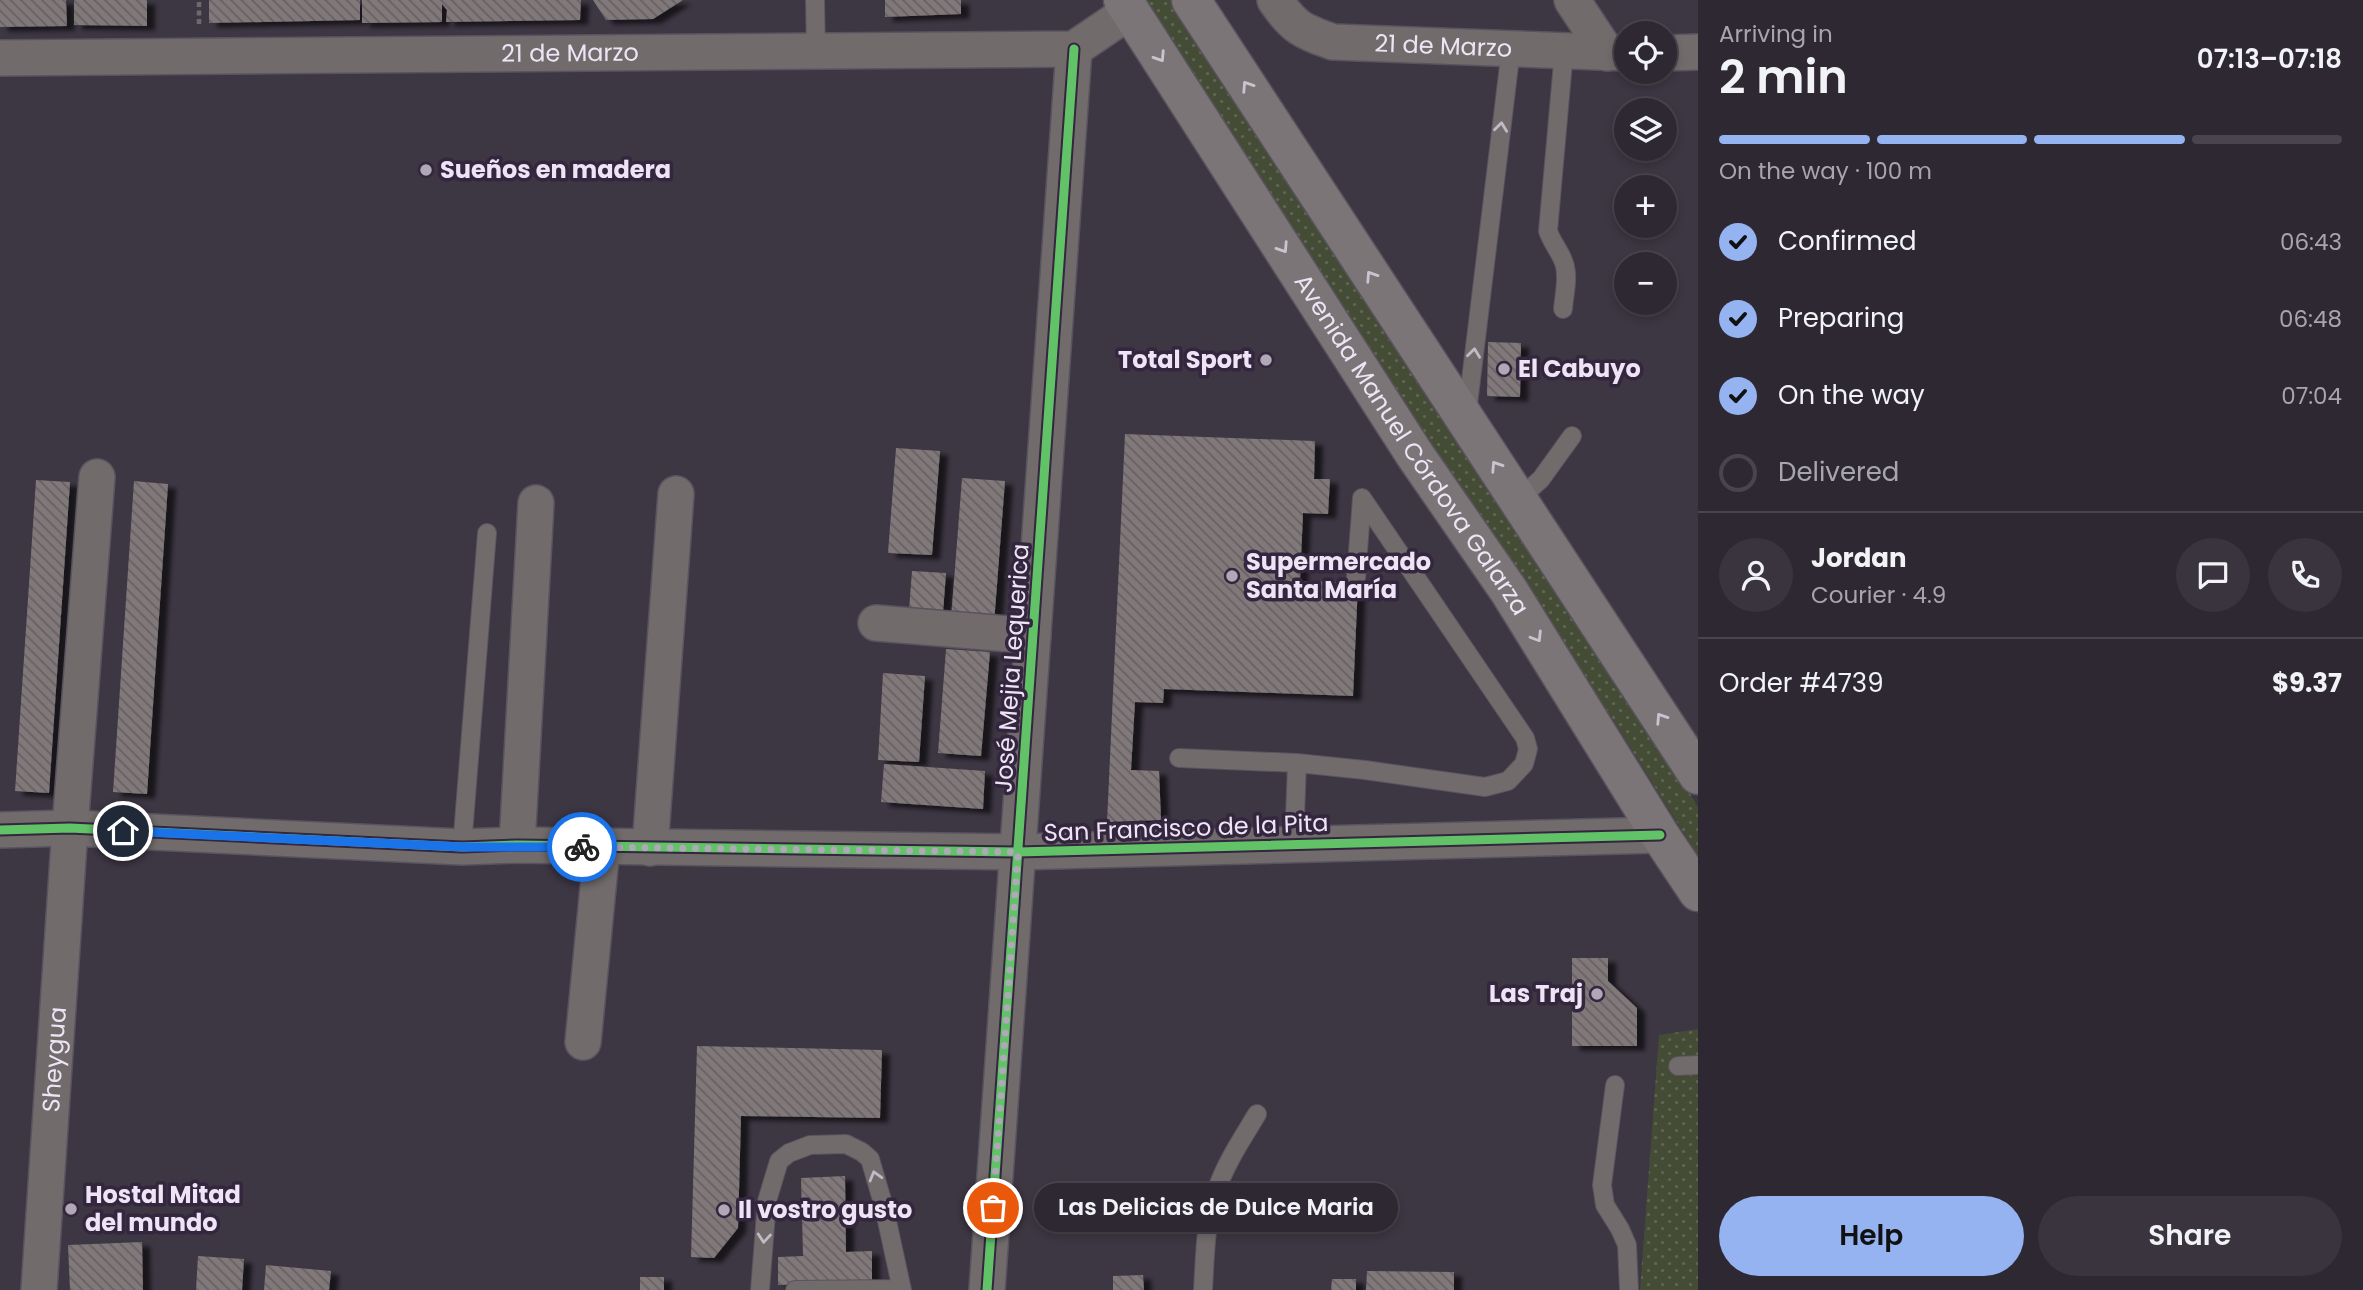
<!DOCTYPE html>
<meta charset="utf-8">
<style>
body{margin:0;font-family:Poppins,sans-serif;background:#3a343e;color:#f1f3f6;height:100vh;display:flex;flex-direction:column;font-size:26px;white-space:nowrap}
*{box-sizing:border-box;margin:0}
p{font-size:23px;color:#a7a6ac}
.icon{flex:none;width:38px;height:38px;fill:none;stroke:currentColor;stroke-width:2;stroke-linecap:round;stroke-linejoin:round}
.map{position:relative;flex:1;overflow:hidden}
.panel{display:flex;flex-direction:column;background:#2e2832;width:665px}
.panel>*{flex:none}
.fabs{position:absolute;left:1614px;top:21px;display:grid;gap:14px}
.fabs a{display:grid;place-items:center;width:63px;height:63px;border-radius:50%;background:#2e2832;box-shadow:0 4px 10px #0003,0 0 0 2px #49444d;font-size:35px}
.pin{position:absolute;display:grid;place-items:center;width:60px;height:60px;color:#fff;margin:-30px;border:4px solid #fff;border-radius:50%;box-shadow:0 2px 7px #0007}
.courier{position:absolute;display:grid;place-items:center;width:70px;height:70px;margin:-35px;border:5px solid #1a73e8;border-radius:50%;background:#fff;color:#222;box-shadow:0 2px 9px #0007}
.bubble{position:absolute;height:49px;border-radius:24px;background:#2e2832;box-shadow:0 4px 10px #0003,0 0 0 2px #49444d;font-size:23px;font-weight:600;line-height:49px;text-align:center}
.head em{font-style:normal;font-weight:600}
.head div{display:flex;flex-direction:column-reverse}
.head{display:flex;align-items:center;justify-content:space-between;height:119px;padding:0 21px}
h1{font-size:46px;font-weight:600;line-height:52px}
.bar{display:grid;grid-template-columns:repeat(4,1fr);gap:10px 7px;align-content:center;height:84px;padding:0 21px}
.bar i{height:9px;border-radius:5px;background:#49444d}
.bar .current{background:#95b2f1}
.bar p{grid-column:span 4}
.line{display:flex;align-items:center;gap:18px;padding:0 21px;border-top:2px solid #49444d}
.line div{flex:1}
.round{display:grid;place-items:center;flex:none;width:74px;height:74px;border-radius:37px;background:#3a343e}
ol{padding:0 21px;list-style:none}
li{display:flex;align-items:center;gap:21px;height:77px}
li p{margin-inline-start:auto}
li .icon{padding:7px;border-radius:50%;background:#95b2f1;color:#111;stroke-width:4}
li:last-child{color:#a7a6ac}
li i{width:38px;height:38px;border:4px solid #49444d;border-radius:50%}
.action{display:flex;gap:14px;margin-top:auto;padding:14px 21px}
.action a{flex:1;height:80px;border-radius:42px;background:#95b2f1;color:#111;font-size:28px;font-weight:600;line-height:80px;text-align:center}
.action a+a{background:#3a343e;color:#f1f3f6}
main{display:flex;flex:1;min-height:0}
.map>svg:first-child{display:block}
.green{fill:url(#green-dots)}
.building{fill:url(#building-back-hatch);filter:url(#shadow)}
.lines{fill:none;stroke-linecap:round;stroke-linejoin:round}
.service-casing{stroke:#59535f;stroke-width:20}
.minor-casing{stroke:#59535f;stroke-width:38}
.primary-casing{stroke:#59535f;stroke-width:41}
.path{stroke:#6d696d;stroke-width:4.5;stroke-dasharray:5 3.5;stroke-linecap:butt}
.service{stroke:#716b6c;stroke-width:18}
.minor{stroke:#716b6c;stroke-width:35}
.primary{stroke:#7c7577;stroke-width:38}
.cycleway-casing{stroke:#33263e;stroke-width:13}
.cycleway{stroke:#61c268;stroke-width:9}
.oneway{stroke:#cbc3cf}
.oneway2{stroke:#c2bac5}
.done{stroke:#afa8b7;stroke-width:7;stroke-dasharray:0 12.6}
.route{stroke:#1a73e8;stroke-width:9}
.poi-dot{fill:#afa8b7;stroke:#33263e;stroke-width:2.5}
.labels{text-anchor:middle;stroke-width:7;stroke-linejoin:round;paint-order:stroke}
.street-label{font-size:24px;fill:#ede5f5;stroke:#33263e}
.poi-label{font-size:24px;font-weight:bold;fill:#ede5f5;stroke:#33263e;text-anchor:start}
</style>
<main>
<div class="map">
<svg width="1698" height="1290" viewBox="0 0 1698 1290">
<defs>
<pattern id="green-dots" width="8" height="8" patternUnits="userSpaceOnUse" patternTransform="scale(1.75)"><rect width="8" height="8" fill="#454c36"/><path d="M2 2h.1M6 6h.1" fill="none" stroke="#606654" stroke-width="1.8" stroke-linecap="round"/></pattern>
<pattern id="building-back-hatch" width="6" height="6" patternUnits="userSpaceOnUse" patternTransform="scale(1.75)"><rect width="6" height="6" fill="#807879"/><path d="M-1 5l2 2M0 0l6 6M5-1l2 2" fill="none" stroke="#666164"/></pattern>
<filter id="shadow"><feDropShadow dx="8" dy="4.5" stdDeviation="2" flood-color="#0009"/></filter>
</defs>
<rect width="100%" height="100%" fill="#3d3643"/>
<path class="green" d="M 1143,0 L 1174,0 L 1636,704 L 1698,807 L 1698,856 L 1612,718 L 1349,321 Z
M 1698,1029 L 1698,1290 L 1640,1290 L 1659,1035 Z"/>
<path class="building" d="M 0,0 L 66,0 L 67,26 L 0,27 Z
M 74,0 L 147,0 L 147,26 L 74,25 Z
M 209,0 L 360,0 L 360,20 L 209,23 Z
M 362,0 L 581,0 L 580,20 L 446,22 L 447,10 L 442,4 L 442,22 L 362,23 Z
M 593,0 L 683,0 L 653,19 L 606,20 Z
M 885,0 L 961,0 L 961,14 L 885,17 Z
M 1488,342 L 1521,343 L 1520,397 L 1487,396 Z
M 1125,434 L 1315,441 L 1314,479 L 1330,479 L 1328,514 L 1303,513 L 1300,581 L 1358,583 L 1353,696 L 1164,689 L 1163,703 L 1135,702 L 1131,770 L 1159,771 L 1161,820 L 1107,822 Z
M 896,448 L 940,451 L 932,555 L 888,553 Z
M 962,478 L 1005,481 L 994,623 L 951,619 Z
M 36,480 L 70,482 L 49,793 L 15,791 Z
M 134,481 L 168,484 L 147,794 L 113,792 Z
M 912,571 L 946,573 L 943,613 L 909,610 Z
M 946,649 L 990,652 L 981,756 L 938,753 Z
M 883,673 L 925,676 L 919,762 L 878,760 Z
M 884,764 L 985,771 L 983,809 L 881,802 Z
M 1572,958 L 1608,958 L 1608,981 L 1637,1008 L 1637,1046 L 1572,1046 Z
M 697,1046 L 882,1050 L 880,1118 L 741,1116 L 738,1228 L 714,1258 L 691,1257 Z
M 845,1176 L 846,1252 L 872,1251 L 872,1282 L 778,1285 L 778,1257 L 803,1256 L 801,1178 Z
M 142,1242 L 143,1290 L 70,1290 L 68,1245 Z
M 198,1256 L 244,1259 L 242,1290 L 196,1290 Z
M 266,1265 L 331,1271 L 329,1290 L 264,1290 Z
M 1367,1271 L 1454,1272 L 1454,1290 L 1366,1290 Z
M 1143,1275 L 1144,1290 L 1113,1290 L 1113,1276 Z
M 640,1277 L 664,1277 L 664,1290 L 640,1290 Z
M 1332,1279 L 1356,1279 L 1356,1290 L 1331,1290 Z"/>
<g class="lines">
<g class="service-casing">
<path id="service" d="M 815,0 L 816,51
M 1563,309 C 1564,295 1569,277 1564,263 C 1560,251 1552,243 1548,231 L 1564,51
M 1467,413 L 1511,49
M 1518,500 L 1541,479 L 1572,436
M 1356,578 L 1362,498
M 1179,758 L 1297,763 L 1365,770 L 1485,787 L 1508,781 L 1524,764 L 1528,749 L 1525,738 L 1362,498
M 1294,844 L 1297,763
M 462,847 L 487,533
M 1678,1066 L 1698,1065
M 1615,1085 L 1602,1185 L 1605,1205 L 1620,1229 L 1627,1245 L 1629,1290
M 760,1290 L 767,1201 L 779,1161 L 789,1153 L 810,1145 L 846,1144 L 862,1152 L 870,1159 L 884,1207 L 902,1290
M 795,1290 L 902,1289
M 1203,1290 C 1205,1258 1205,1222 1216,1192 C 1225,1164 1242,1139 1257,1114"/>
</g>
<g class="minor-casing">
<g id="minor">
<path id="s1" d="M 1275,0 C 1294,28 1302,31 1333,42 L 1626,53"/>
<path d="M 1572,0 L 1607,53"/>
<path d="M 1664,53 L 1698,52"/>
<path id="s2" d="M 0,58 L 1074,49 L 1130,11"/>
<path d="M 876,623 L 1033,636"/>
<path d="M 0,830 L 70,828 L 462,847 L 517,845 L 1018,852 L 1660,835"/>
<path d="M 517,845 L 536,503"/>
<path d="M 650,848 L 676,494"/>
<path d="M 583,1042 L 602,847"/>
<path id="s3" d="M 39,1290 L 70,828 L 97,477"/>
<path d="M 987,1290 L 1074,49"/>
</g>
</g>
<g class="primary-casing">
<g id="primary">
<path id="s4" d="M 1123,0 L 1415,455 L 1509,591 L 1660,835 L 1698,892"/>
<path d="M 1191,0 L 1698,775"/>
</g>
</g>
<path class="path" d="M 199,24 L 199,0"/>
<use href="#service" class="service"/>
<use href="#minor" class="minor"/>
<use href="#primary" class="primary"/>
<g class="cycleway-casing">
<path id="cycleway" d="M 0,830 L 70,828 L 462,847 L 517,845 L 1018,852 L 1660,835
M 987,1290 L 1074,49"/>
</g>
<use href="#cycleway" class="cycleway"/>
</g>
<defs><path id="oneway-chevron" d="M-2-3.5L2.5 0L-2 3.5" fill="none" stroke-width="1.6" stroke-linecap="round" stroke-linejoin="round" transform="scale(1.75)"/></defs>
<g class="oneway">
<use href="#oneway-chevron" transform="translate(1160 57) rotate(57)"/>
<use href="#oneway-chevron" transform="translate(1247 86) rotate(-123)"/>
<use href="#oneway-chevron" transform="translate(1283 248) rotate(57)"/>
<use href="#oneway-chevron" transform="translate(1371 276) rotate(-123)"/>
<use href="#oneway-chevron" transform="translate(1496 466) rotate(-123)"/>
<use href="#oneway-chevron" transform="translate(1537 637) rotate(58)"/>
<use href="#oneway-chevron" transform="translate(1661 718) rotate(-123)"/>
</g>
<g class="oneway2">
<use href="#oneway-chevron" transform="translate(1501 127) rotate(-83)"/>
<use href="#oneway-chevron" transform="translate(1474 353) rotate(-83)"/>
<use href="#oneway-chevron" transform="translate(875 1176) rotate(-106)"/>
<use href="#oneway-chevron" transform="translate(764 1238) rotate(95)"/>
</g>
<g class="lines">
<path class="done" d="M 582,847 L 1018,852 L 993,1208"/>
<path class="route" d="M 123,831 L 463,847 L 582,847"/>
</g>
<g class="poi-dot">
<circle cx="426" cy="170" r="7"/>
<circle cx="1266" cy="360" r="7"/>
<circle cx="1504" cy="369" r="7"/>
<circle cx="1232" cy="576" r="7"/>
<circle cx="1597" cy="994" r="7"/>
<circle cx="71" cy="1209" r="7"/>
<circle cx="724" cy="1210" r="7"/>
</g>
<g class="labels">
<g class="street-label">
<text dy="8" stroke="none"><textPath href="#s1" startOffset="184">21 de Marzo</textPath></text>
<text dy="8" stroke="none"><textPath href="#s2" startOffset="570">21 de Marzo</textPath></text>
<text dy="8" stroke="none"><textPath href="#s4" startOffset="530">Avenida Manuel Córdova Galarza</textPath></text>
<text transform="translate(1012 668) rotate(-86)" y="8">José Mejia Lequerica</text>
<text transform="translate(1186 828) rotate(-2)" y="8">San Francisco de la Pita</text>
<text dy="8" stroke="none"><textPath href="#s3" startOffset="231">Sheygua</textPath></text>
</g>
<g class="poi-label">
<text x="440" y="178">Sueños en madera</text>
<text x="1252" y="368" text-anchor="end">Total Sport</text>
<text x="1518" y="377">El Cabuyo</text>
<text x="1246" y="570">Supermercado<tspan x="1246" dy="28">Santa María</tspan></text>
<text x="1583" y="1002" text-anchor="end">Las Traj</text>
<text x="85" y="1203">Hostal Mitad<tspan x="85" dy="28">del mundo</tspan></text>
<text x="738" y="1218">Il vostro gusto</text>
</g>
</g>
</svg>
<div class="fabs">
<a><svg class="icon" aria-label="locate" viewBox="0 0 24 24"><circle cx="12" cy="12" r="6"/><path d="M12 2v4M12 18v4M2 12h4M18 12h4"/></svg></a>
<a><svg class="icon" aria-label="layers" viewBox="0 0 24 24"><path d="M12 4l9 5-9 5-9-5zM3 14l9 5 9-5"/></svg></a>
<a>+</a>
<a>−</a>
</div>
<div class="pin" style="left:993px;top:1208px;background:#ea580c"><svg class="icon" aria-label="bag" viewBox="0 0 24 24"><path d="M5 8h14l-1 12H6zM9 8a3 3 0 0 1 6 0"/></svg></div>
<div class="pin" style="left:123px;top:831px;background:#1f2937"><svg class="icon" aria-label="home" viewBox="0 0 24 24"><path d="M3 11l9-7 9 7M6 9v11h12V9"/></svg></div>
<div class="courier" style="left:582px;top:847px"><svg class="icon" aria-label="bike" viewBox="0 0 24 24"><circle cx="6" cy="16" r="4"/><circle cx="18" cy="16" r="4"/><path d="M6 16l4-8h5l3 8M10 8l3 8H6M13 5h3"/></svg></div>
<div class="bubble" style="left:1034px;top:1183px;width:364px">Las Delicias de Dulce Maria</div>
</div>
<section class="panel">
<div class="head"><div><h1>2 min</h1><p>Arriving in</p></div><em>07:13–07:18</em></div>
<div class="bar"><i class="current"></i><i class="current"></i><i class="current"></i><i></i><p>On the way · 100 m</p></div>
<ol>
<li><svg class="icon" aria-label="check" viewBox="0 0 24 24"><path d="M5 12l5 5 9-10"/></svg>Confirmed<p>06:43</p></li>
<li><svg class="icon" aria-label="check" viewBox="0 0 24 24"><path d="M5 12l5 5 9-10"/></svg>Preparing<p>06:48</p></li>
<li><svg class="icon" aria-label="check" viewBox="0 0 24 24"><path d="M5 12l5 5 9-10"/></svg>On the way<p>07:04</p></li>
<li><i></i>Delivered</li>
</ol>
<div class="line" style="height:126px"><a class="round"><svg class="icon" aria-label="person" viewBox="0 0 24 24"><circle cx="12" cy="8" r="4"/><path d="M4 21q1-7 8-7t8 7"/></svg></a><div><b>Jordan</b><p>Courier · 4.9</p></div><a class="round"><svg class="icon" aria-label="chat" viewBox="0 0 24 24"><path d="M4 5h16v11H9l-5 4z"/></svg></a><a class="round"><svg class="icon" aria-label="phone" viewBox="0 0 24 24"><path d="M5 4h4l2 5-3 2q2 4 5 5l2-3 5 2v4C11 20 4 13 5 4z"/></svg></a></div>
<div class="line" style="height:91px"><div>Order #4739</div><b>$9.37</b></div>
<div class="action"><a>Help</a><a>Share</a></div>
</section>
</main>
